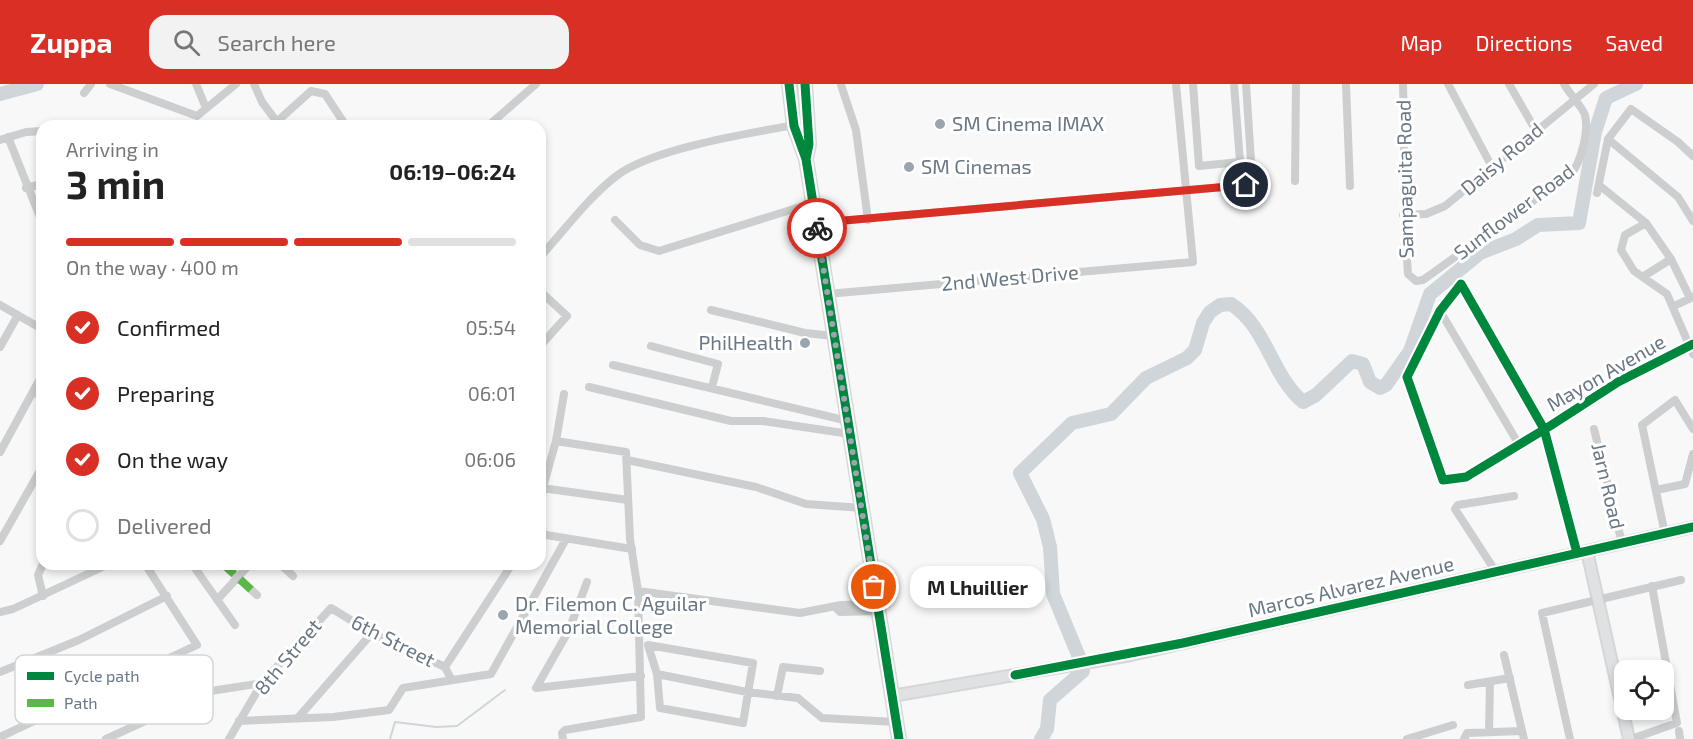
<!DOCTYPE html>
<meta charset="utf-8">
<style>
body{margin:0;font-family:"Exo 2",sans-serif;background:#f2f2f2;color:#222;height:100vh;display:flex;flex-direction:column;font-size:22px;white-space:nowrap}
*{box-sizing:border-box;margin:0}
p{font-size:20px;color:#767676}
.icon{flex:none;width:33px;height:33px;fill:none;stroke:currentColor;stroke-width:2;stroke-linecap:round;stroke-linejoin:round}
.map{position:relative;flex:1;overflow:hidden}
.side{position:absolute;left:36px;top:36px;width:510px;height:450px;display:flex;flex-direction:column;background:#fff;border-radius:18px;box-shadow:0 3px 9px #0003}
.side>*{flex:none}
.fabs{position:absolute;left:1614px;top:576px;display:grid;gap:12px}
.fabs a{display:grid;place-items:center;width:60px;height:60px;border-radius:12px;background:#fff;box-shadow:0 3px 9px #0003;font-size:30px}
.pin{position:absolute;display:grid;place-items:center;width:51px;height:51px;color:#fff;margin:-26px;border:3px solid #fff;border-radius:50%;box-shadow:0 2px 6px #0007}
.courier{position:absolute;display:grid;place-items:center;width:60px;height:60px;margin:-30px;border:4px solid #d93025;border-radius:50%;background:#fff;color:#222;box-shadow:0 2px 8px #0007}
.bubble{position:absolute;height:42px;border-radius:18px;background:#fff;box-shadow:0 3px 9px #0003;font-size:20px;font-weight:700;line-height:42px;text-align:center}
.head em{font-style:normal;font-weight:700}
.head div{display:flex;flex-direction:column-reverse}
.head{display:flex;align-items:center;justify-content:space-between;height:102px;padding:0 30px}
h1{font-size:39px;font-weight:700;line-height:45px}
.bar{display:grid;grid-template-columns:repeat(4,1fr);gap:9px 6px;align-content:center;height:72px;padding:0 30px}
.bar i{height:8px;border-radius:4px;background:#e0e0e0}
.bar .on{background:#d93025}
.bar p{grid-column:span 4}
ol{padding:0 30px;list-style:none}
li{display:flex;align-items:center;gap:18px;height:66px}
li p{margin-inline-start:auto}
li .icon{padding:6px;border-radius:50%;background:#d93025;color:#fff;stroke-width:4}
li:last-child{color:#767676}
li i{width:33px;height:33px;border:3px solid #e0e0e0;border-radius:50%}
header{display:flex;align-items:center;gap:36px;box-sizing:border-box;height:84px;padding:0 30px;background:#d93025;color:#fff}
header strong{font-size:28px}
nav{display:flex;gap:33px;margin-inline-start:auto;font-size:21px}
.search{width:420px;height:54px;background:#f2f2f2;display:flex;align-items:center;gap:15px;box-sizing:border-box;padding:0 21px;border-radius:18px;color:#767676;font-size:22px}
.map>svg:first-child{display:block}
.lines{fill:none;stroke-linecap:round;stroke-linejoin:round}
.stream{stroke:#cfd5d8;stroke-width:2}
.river{stroke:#cfd5d8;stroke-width:14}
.secondary-casing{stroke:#d5d6d6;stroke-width:14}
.highway-casing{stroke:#d5d5d6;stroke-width:16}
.street{stroke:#cdcecf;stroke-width:8}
.secondary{stroke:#e0e1e2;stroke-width:10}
.highway{stroke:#e0e1e2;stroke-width:14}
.quiet{stroke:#58b947;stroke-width:8;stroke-dasharray:15 8;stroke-linecap:butt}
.cycleway-casing{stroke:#fff;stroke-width:13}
.cycleway{stroke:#00873e;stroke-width:9}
.done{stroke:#9ca4ad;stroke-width:6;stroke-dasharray:0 10.8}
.route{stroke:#d93025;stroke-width:8}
.poi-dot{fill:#9ca4ad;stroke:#fff;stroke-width:2}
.labels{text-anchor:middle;stroke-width:6;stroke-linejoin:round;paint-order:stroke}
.poi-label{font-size:20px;fill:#6a7785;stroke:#fff;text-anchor:start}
.street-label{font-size:20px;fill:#6a7785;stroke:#fff}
.key{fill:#fff;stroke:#d2d6da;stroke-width:1.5}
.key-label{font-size:16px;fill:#6a7785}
</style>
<header>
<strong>Zuppa</strong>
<div class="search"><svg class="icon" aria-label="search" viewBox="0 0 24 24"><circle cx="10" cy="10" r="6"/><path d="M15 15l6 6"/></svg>Search here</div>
<nav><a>Map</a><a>Directions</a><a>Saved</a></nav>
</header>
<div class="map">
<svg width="1693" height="655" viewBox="0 0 1693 655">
<rect width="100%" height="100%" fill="#f8f8f8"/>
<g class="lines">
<path class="stream" d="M 390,655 L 395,638 L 436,643 L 457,642 L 505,606"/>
<path class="river" d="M 0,10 L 37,0
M 1041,655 L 1047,645 L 1050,616 L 1083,587 L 1082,580 L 1053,510 L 1050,463 L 1043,435 L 1020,389 L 1072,339 L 1111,330 L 1146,294 L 1187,274 L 1195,266 L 1203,239 L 1210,228 L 1220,221 L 1231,220 C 1267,243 1271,291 1303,318 L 1316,311 L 1352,277 L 1363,280 L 1370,298 L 1380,304 L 1386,301 L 1410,267 L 1430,210 L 1480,169 L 1516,155 L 1538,141 L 1579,139 L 1595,48 L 1606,14 L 1636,0"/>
<g class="secondary-casing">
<path id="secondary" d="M 1587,467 L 1629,655
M 892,612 L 1131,571 L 1693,443"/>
</g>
<g class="highway-casing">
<path id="highway" d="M 789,0 L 794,42 L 806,75 L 813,119 L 899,655
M 805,0 L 809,60 L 806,75"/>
</g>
<path class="street" d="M 110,0 L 197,32 L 236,0
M 196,0 L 206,24
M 254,0 L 262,18 L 280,42
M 1193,0 L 1199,82 L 1240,78 L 1234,0
M 1346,0 L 1350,102
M 1403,0 C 1405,64 1403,127 1408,190 L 1416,197 L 1423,196 L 1571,90 C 1581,78 1589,47 1585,31 C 1583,24 1568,8 1564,0
M 1448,0 L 1492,83
M 1509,0 L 1536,47
M 841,1 L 856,46 L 868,136
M 84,9 L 91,0
M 272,42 L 311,7 L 325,10 L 346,42
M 488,42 L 536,0
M 8,53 L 42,138
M 1608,55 L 1678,113 L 1693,137
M 0,56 L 26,48 L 42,47
M 1295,97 L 1296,0
M 1599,101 L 1646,139 L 1671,175 L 1690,214
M 26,104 L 42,100
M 1597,109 L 1608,55 L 1631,25 L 1678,58 L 1693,72
M 1403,131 L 1426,130 L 1445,122 L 1594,0
M 615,136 L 640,161 L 659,167 L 813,119
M 816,139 L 1246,101 L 1252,92 L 1246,0
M 1646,139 L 1625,151 L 1621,166 L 1634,187 L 1667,210 L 1693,270
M 540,173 C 564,147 587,115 615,93 C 650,65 750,49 795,41
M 1644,192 L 1671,175
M 540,207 L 567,232 L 540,262
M 827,210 L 1193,178 L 1176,0
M 0,221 L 42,245
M 1674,222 L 1693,213
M 711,226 L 805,249 L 834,252
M 1440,227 L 1518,359
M 651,262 L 718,280 L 712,303
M 0,263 L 18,231
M 613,281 L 848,337
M 589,303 L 731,337 L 763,337 L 850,350
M 35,305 L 42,317
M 1594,345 L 1622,459
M 556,357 L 626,368 L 630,455 L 638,507 L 641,633 L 565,646 L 562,649 L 563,655
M 0,368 L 42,291
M 627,376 L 756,403 L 806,420 L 862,424
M 542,404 L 628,416
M 1656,406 L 1685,400 L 1693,370
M 540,414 L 556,357 L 564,310
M 540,450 L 632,465
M 1665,450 L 1642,341 L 1675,316 L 1693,345
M 0,457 L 42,383
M 1577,469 L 1544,345 L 1461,200 L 1440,227 L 1407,293 L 1443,396 L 1466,393 L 1550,342 L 1618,298 L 1693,260
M 43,480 L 38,491 L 43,512
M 192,480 L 235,541
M 223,480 L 257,511
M 280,480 L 293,492
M 1496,488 L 1455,425 L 1458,421 L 1514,412
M 587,498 L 569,546 L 536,604 L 641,592
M 638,507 L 800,529 L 841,521 L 877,520
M 217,516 L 250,480
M 836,524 L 840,528 L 878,527
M 0,528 L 13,525 L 109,480
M 648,561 L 753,579 L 743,639 L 660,624 L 657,590 Z
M 1504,571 L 1524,655
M 445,583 L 512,480
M 0,588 L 79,556 L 167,512
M 657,590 L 747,608 L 798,614 L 822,634 L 896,638
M 1468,601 L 1510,594
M 777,612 L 783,583 L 820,587
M 297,635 L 372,549
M 239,637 L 333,633 L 389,626 L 403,604 L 491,590 L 566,455
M 1679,647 L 1680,655
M 1489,648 L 1490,598
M 0,653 L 197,561 L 145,480
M 106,655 L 211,607 L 262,599
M 229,655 L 262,599 L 331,524 L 372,549 L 445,583 L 451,595
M 1407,655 L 1453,641
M 1464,655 L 1467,649 L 1522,647
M 1570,655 L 1542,529 L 1681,496
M 1631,655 L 1677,639 L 1652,502"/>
<use href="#secondary" class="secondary"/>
<use href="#highway" class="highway"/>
<path class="quiet" d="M 223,480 L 257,511"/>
<g class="cycleway-casing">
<path id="cycleway" d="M 789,0 L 794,42 L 806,75 L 813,119 L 899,655
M 805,0 L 809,60 L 806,75
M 1577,469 L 1544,345 L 1461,200 L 1440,227 L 1407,293 L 1443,396 L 1466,393 L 1550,342 L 1618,298 L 1693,260
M 1015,591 L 1183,559 L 1693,443"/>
</g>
<use href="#cycleway" class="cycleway"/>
</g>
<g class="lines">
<path class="done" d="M 817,144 L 874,503"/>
<path class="route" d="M 817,144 L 816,139 L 1246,101"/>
</g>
<g class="poi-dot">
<circle cx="940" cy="40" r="6"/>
<circle cx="909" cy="83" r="6"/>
<circle cx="805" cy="259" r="6"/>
<circle cx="503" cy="531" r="6"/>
</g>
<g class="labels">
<g class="poi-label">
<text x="952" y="47">SM Cinema IMAX</text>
<text x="921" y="90">SM Cinemas</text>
<text x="793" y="266" text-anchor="end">PhilHealth</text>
<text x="515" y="527">Dr. Filemon C. Aguilar<tspan x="515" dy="23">Memorial College</tspan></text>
</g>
<g class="street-label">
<text transform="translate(1502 75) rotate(-40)" y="7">Daisy Road</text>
<text transform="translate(1405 95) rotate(-91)" y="7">Sampaguita Road</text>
<text transform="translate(1514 128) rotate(-37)" y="7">Sunflower Road</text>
<text transform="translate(1010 194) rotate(-5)" y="7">2nd West Drive</text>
<text transform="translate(1606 289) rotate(-30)" y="7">Mayon Avenue</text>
<text transform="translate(1608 402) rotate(77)" y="7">Jarn Road</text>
<text transform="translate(1351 503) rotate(-13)" y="7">Marcos Alvarez Avenue</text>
<text transform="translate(393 557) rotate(27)" y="7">6th Street</text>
<text transform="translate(288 573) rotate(-50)" y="7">8th Street</text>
</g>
</g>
<rect x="15" y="571" width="198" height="69" rx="9" class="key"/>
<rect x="27" y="588" width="27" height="8" fill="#00873e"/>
<rect x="27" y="615" width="27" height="8" fill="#58b947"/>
<g class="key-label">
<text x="64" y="598">Cycle path</text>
<text x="64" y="625">Path</text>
</g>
</svg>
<div class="fabs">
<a><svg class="icon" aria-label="locate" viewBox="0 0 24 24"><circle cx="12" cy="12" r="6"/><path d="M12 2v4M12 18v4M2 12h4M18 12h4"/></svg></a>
</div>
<div class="pin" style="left:874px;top:503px;background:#ea580c"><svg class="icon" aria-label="bag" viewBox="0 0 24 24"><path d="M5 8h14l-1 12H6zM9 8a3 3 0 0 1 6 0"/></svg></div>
<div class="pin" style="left:1246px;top:101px;background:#1f2937"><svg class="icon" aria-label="home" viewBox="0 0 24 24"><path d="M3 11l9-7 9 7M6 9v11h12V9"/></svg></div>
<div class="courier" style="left:817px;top:144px"><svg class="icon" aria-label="bike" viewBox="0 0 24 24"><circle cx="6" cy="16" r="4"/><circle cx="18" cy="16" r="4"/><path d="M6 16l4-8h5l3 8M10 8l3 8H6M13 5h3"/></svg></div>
<div class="bubble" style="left:910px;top:482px;width:135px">M Lhuillier</div>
<section class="side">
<div class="head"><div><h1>3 min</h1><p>Arriving in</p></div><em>06:19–06:24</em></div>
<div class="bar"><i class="on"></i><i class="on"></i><i class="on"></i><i></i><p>On the way · 400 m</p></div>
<ol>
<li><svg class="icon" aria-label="check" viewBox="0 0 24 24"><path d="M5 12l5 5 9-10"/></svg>Confirmed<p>05:54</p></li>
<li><svg class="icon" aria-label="check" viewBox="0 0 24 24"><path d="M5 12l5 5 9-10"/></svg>Preparing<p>06:01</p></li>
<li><svg class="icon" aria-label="check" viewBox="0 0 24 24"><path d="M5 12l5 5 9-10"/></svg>On the way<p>06:06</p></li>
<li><i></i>Delivered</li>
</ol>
</section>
</div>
